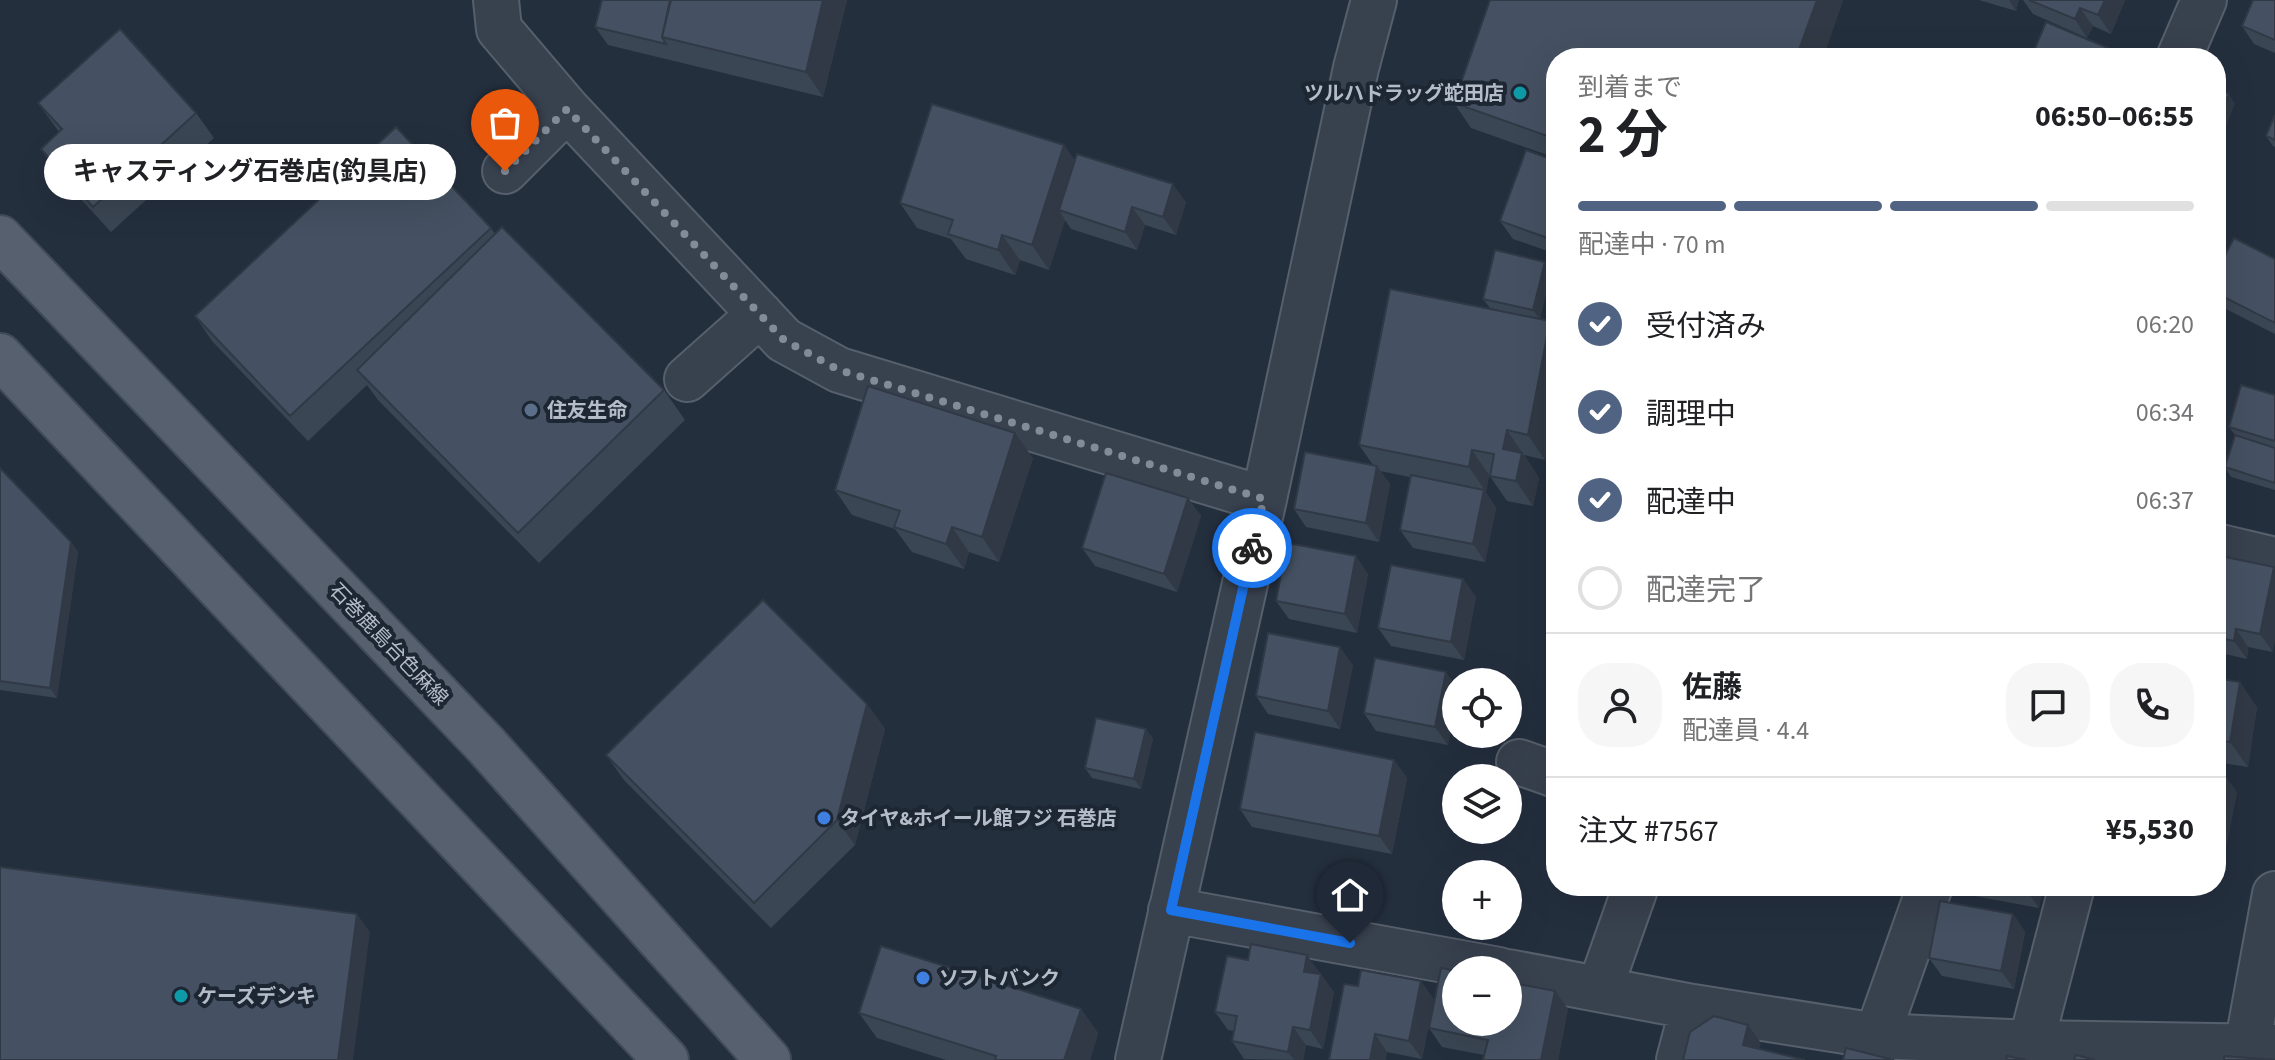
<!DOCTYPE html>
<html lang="ja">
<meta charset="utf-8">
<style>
body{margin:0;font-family:"Source Sans 3","Noto Sans JP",sans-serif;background:#f6f6f6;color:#202124;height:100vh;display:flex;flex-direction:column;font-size:30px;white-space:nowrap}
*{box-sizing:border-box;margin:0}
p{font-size:26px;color:#757577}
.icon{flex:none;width:44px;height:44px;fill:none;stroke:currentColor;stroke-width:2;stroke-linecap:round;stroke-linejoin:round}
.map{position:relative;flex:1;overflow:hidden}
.sheet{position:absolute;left:1546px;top:48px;width:680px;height:848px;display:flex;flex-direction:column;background:#fff;border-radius:32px;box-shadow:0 8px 32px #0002}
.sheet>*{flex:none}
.tools{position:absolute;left:1442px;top:668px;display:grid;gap:16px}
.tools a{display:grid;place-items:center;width:80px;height:80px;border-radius:50%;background:#fff;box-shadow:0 8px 32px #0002;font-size:40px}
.pin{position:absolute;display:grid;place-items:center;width:68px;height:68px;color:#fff;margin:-82px -34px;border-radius:50% 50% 50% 0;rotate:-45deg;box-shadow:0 0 8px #0007}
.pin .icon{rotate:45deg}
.courier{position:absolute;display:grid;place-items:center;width:80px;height:80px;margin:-40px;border:6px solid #1a73e8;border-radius:50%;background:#fff;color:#222;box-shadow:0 2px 10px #0007}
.bubble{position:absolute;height:56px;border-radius:28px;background:#fff;box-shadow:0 8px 32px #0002;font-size:26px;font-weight:700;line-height:56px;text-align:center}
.summary em{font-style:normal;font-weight:700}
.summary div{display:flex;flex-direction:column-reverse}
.summary{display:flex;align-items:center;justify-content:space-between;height:136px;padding:0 32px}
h1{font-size:52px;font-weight:700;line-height:60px}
.bar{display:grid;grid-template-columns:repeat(4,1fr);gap:12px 8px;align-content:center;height:96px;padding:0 32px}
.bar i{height:10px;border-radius:6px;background:#e0e0e0}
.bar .on{background:#506383}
.bar p{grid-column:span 4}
.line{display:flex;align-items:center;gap:20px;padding:0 32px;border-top:2px solid #e0e0e0}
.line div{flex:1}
.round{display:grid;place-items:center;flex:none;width:84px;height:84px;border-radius:32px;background:#f6f6f6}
ol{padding:0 32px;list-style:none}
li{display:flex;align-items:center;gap:24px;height:88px}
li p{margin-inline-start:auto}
li .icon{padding:8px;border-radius:50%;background:#506383;color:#fff;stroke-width:4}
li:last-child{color:#757577}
li i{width:44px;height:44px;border:4px solid #e0e0e0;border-radius:50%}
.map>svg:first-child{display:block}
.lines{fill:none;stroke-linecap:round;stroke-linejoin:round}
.minor-casing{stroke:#565f6c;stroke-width:48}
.major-casing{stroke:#414a57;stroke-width:48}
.minor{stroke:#38414e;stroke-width:44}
.major{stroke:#56606e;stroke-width:44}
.wall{fill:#3b4654}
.shaded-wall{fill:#303945}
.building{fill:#455162;stroke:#303945;stroke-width:2}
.done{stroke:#828b98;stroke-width:8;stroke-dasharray:0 14.4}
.route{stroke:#1a73e8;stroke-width:10}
.culture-dot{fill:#0f9aa8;stroke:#1d2633;stroke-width:3}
.service-dot{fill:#5c6f8a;stroke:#1d2633;stroke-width:3}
.shop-dot{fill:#3f7fe0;stroke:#1d2633;stroke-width:3}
.labels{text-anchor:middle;stroke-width:8;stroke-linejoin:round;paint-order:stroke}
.poi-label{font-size:20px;font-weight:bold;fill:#b4bcc9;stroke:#1d2633;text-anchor:start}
.street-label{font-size:20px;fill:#b4bcc9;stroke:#1d2633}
</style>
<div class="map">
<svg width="2275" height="1060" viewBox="0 0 2275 1060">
<rect width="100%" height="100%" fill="#242f3e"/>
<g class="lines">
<g class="minor-casing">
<path id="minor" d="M 496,0 L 499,29 L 567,109 L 784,340 L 839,370 L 1264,499
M 2179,58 L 2204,0
M 505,171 L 567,109
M 687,379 L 760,314
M 2216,546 L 2275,560
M 1519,762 L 1556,775
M 1171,910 L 1499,970
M 1508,972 L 1693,1007 L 1877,1036 L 2031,1043 L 2275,1047
M 1600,988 L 1636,886
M 1877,1036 L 1930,886
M 2031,1043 L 2072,886
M 2247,1047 L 2275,894
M 1138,1060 L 1264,499 L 1356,68 L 1374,0
M 1679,1060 L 1693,1007"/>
</g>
<g class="major-casing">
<path id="major" d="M 0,238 L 485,744 L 768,1060
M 0,356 L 666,1060"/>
</g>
<use href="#minor" class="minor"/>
<use href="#major" class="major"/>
</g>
<path class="wall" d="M 602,0 L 847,0 L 823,97 L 608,45 L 595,27 Z
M 1490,0 L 1843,0 L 1823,58 L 1556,58 L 1556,158 L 1471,128 L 1454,103 Z
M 1979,0 L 2019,0 L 2016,11 Z
M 2023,0 L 2125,0 L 2111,34 L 2093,26 L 2087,38 L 2033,14 Z
M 2275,0 L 2275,53 L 2254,44 L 2242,26 Z
M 38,103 L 196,113 L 214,138 L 111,232 L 58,174 L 41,149 L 59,132 Z
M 2275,115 L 2275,147 L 2273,146 L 2266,136 Z
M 1064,145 L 1075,161 L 1186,202 L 1176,235 L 1145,225 L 1137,250 L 1071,229 L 1065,220 L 1049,270 L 1020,260 L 1015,275 L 966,259 L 951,239 L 917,228 L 900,203 Z
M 1556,161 L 1556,254 L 1513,239 L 1500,221 Z
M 491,228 L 495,234 L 664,390 L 685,420 L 539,563 L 378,400 L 367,385 L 308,441 L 212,341 L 195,316 Z
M 2275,259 L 2275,334 L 2220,306 L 2216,300 L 2216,272 Z
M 1551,272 L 1540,319 L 1550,321 L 1556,329 L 1556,406 L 1545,460 L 1524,455 L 1539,478 L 1533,506 L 1507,501 L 1489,475 L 1486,492 L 1485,491 L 1496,508 L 1485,562 L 1413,548 L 1400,530 L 1410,477 L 1380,471 L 1390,484 L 1379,542 L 1306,527 L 1294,509 L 1373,465 L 1359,445 L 1531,317 L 1490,308 L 1483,299 Z
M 2275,395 L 2275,490 L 2231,477 L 2225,467 L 2235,435 L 2229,427 Z
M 1033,458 L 999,562 L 969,552 L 964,569 L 912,552 L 895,529 L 852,515 L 835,490 Z
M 0,468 L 71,542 L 78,552 L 57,698 L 0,690 Z
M 1188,498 L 1201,516 L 1177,592 L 1095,566 L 1082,548 Z
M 2216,555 L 2273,652 L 2248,647 L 2247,659 L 2216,652 Z
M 1368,574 L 1357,633 L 1289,619 L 1276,601 Z
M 1463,579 L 1476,597 L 1464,660 L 1391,646 L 1378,628 Z
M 1353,665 L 1340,729 L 1268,714 L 1256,696 Z
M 2216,678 L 2257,707 L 2248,767 L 2216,762 Z
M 1456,687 L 1456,701 L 1448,745 L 1376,731 L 1364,713 Z
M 867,704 L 885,729 L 855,845 L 771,928 L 624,780 L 606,755 Z
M 1146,729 L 1153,739 L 1141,789 L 1092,778 L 1085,768 Z
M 1394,760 L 1407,778 L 1392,854 L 1252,827 L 1240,809 Z
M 2216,773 L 2237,792 L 2226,847 L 2216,845 Z
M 1963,886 L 2043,886 L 2039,908 L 1969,895 Z
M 2013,914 L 2025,932 L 2014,989 L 1942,976 L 1929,958 Z
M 1320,974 L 1334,992 L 1323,1049 L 1306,1045 L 1303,1060 L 1244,1059 L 1232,1041 L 1234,1031 L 1228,1030 L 1215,1012 Z
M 1434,999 L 1422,1059 L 1387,1052 L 1329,1060 Z
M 1081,1009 L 1098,1033 L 1090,1060 L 946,1060 L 877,1038 L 859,1013 Z
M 1568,1009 L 1558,1060 L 1483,1060 L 1484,1055 L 1442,1047 L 1429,1028 Z"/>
<path class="shaded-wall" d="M 823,0 L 847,0 L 823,97 L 806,72 Z
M 1817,0 L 1843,0 L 1823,58 L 1796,58 Z
M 2009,0 L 2019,0 L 2016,11 Z
M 2105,0 L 2125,0 L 2111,34 L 2098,15 Z
M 2080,8 L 2093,26 L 2087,38 L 2075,19 Z
M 2229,94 L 2235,104 L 2218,146 L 2216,144 L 2216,124 Z
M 1064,145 L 1081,170 L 1059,210 L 1065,220 L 1049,270 L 1032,245 Z
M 1173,184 L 1186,202 L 1176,235 L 1163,217 Z
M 1132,207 L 1145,225 L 1137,250 L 1125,232 Z
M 1002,235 L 1020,260 L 1015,275 L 998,250 Z
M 1545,262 L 1551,272 L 1540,319 L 1533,310 Z
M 1550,321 L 1556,329 L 1556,406 L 1545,460 L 1528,435 Z
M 1507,430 L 1539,478 L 1533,506 L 1516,481 L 1503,449 Z
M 1015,433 L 1033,458 L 999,562 L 982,537 Z
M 1472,450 L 1489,475 L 1486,492 L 1469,467 Z
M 1377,466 L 1390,484 L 1379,542 L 1366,523 Z
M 1484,490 L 1496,508 L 1485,562 L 1473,544 Z
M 1188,498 L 1201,516 L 1177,592 L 1164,574 Z
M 952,527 L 969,552 L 964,569 L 946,544 Z
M 71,542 L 78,552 L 57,698 L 50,688 Z
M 1356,556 L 1368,574 L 1357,633 L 1345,614 Z
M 2274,567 L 2275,569 L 2275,641 L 2273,652 L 2260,634 Z
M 1463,579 L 1476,597 L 1464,660 L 1451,642 Z
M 2236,629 L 2248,647 L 2247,659 L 2234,641 Z
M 1340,647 L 1353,665 L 1340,729 L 1328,711 Z
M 1446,672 L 1456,687 L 1456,701 L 1448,745 L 1435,727 Z
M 2240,682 L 2257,707 L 2248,767 L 2230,742 Z
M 867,704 L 885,729 L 855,845 L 837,820 Z
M 1146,729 L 1153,739 L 1141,789 L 1134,779 Z
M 1394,760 L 1407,778 L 1392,854 L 1379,836 Z
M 2224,774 L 2237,792 L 2226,847 L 2216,832 L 2216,816 Z
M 2027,886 L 2043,886 L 2039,908 L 2026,890 Z
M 357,914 L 370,932 L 353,1060 L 338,1060 Z
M 2013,914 L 2025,932 L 2014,989 L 2001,971 Z
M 1307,955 L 1320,973 L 1304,972 Z
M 1321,974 L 1334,992 L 1323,1049 L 1310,1030 Z
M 1421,981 L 1434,999 L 1422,1059 L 1409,1041 Z
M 1555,991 L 1568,1009 L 1558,1060 L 1541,1060 Z
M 1081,1009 L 1098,1033 L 1090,1060 L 1064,1060 Z
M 1748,1025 L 1761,1043 L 1756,1060 L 1743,1045 Z
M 1293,1027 L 1306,1045 L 1303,1060 L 1294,1060 L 1288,1052 Z
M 1375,1034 L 1387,1052 L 1386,1060 L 1370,1060 Z"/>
<path class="building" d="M 602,0 L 671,0 L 662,37 L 666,44 L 595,27 Z
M 670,0 L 823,0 L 806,72 L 662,37 Z
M 1490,0 L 1817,0 L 1796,58 L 1556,58 L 1556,139 L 1454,103 Z
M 2029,0 L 2105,0 L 2098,15 L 2080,8 L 2075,19 Z
M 2253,0 L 2275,0 L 2275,40 L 2242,26 Z
M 2046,22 L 2132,58 L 2031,58 Z
M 120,29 L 196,113 L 93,207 L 41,149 L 62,129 L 38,103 Z
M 2216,89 L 2229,94 L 2216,124 Z
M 932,104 L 1064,145 L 1032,245 L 1002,235 L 998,250 L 948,234 L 953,220 L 900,203 Z
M 2275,115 L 2275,140 L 2266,136 Z
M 396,127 L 491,228 L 290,416 L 195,316 Z
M 1526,150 L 1556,161 L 1556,241 L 1500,221 Z
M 1077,154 L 1173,184 L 1163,217 L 1132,207 L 1125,232 L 1059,210 Z
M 502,227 L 664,390 L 518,533 L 357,370 Z
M 2234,238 L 2275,259 L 2275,323 L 2216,293 L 2216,272 Z
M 1495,250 L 1545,262 L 1533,310 L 1483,299 Z
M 1390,289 L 1550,321 L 1528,435 L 1507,430 L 1503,449 L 1522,453 L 1516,481 L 1490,476 L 1494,454 L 1472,450 L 1469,467 L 1359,445 Z
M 2241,385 L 2275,395 L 2275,441 L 2229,427 Z
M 868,386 L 1015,433 L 982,537 L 952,527 L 946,544 L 894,527 L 900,511 L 835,490 Z
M 2235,435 L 2275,448 L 2275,483 L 2225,467 Z
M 1305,452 L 1377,466 L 1366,523 L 1294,509 Z
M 0,468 L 71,542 L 50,688 L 0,681 Z
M 1106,473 L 1188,498 L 1164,574 L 1082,548 Z
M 1411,475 L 1484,490 L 1473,544 L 1400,530 Z
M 1287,543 L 1356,556 L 1345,614 L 1276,601 Z
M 2216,555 L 2274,567 L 2260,634 L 2236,629 L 2234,641 L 2216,637 Z
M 1391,565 L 1463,579 L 1451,642 L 1378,628 Z
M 763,600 L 867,704 L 837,820 L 754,903 L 606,755 Z
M 1268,633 L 1340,647 L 1328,711 L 1256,696 Z
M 1375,658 L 1446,672 L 1435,727 L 1364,713 Z
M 2216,678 L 2240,682 L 2230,742 L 2216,740 Z
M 1096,718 L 1146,729 L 1134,779 L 1085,768 Z
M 1255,732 L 1394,760 L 1379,836 L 1240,809 Z
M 2216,773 L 2224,774 L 2216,816 Z
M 0,867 L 357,914 L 338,1060 L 0,1060 Z
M 2005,886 L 2027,886 L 2026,890 Z
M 1940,901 L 2013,914 L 2001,971 L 1929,958 Z
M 1251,944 L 1307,955 L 1304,972 L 1321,974 L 1310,1030 L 1293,1027 L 1288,1052 L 1232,1041 L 1237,1016 L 1215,1012 L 1227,956 L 1248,960 Z
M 881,946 L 1081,1009 L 1064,1060 L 995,1060 L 996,1056 L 859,1013 Z
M 1441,968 L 1456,971 L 1456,1022 L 1508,1022 L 1508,982 L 1555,991 L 1541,1060 L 1483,1060 L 1488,1040 L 1429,1028 Z
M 1361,970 L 1421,981 L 1409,1041 L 1375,1034 L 1370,1060 L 1329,1060 L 1344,984 L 1358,986 Z
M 1714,1016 L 1748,1025 L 1743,1045 L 1805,1060 L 1683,1060 L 1690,1032 Z
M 1846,1048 L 1894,1060 L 1843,1060 Z
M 2076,1055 L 2095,1060 L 2074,1060 Z
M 2007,1056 L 2026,1060 L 2006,1060 Z
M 2224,1056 L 2275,1060 L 2224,1060 Z"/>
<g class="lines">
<path class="done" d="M 505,171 L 567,109 L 784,340 L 839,370 L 1264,499 L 1252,548"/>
<path class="route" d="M 1252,548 L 1171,910 L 1350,943"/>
</g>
<g class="culture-dot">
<circle cx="1520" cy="93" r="8"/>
<circle cx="181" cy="996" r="8"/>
</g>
<circle class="service-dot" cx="531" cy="410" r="8"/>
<g class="shop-dot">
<circle cx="824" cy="818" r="8"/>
<circle cx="923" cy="978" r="8"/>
</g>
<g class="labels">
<g class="poi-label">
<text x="1504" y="100" text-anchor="end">ツルハドラッグ蛇田店</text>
<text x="547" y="417">住友生命</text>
<text x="840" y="825">タイヤ&amp;ホイール館フジ 石巻店</text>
<text x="939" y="985">ソフトバンク</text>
<text x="197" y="1003">ケーズデンキ</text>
</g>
<g class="street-label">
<text transform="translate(389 644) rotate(46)" y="7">石巻鹿島台色麻線</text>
</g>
</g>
</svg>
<div class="tools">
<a><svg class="icon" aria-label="locate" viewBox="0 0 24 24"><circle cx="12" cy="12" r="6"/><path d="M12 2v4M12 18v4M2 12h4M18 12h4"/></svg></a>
<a><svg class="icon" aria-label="layers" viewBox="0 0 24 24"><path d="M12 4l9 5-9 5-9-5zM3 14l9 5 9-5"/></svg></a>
<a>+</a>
<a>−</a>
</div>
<div class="pin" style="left:505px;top:171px;background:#ea580c"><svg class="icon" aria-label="bag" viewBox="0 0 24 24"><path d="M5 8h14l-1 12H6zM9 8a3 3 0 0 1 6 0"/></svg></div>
<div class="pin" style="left:1350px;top:943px;background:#1f2937"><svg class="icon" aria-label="home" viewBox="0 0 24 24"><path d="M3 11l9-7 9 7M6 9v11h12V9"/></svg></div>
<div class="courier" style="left:1252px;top:548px"><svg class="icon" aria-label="bike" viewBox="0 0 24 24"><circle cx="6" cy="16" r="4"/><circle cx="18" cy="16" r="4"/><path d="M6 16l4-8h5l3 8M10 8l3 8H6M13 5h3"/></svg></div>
<div class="bubble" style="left:44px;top:144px;width:412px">キャスティング石巻店(釣具店)</div>
<section class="sheet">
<div class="summary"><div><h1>2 分</h1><p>到着まで</p></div><em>06:50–06:55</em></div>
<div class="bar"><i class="on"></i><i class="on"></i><i class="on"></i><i></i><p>配達中 · 70 m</p></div>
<ol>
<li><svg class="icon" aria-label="check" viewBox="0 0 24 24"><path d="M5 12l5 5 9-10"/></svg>受付済み<p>06:20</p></li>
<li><svg class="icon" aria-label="check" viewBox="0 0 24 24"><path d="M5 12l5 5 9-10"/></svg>調理中<p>06:34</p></li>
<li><svg class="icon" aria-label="check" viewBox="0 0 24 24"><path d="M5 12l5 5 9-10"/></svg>配達中<p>06:37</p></li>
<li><i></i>配達完了</li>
</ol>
<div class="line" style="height:144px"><a class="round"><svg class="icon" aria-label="person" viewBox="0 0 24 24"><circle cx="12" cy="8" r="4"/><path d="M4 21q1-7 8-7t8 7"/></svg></a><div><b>佐藤</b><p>配達員 · 4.4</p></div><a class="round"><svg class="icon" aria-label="chat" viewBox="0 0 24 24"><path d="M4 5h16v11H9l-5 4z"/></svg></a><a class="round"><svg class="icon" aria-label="phone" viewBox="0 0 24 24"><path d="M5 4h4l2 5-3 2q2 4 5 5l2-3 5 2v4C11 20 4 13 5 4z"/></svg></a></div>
<div class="line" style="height:104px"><div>注文 #7567</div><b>¥5,530</b></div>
</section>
</div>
